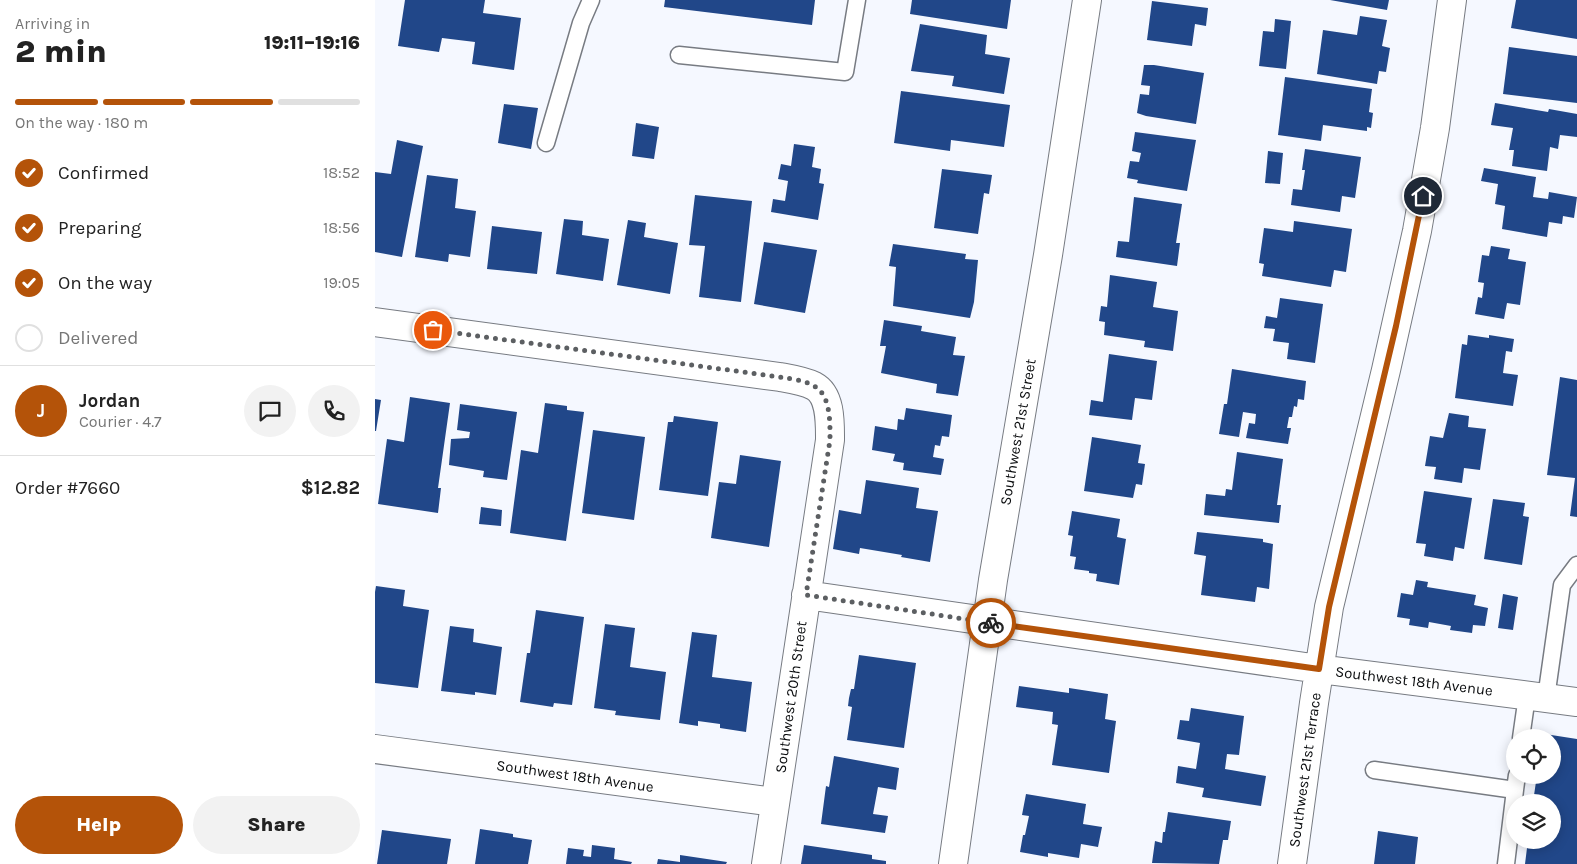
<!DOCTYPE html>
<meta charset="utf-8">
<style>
body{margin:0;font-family:Karla,sans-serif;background:#f2f2f2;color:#222;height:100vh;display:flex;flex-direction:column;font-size:19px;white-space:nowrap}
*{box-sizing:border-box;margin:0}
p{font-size:16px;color:#767676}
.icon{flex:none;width:28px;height:28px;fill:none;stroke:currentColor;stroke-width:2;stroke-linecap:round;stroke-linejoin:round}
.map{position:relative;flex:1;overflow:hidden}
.drawer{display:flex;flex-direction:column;background:#fff;width:375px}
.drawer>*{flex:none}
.fabs{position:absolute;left:1131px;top:729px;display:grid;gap:10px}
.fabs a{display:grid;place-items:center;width:55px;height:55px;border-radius:50%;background:#fff;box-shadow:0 2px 12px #0003;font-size:25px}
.pin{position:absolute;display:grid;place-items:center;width:42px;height:42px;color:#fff;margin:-21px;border:2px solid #fff;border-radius:50%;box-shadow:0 1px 5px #0007}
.courier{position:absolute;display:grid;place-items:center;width:50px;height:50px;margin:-25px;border:4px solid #b45309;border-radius:50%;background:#fff;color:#222;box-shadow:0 1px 6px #0007}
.head em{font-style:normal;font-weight:800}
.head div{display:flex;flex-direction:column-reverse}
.head{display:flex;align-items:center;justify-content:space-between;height:85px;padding:0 15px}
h1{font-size:32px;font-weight:800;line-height:38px}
.bar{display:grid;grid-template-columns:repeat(4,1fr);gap:8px 5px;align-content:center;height:60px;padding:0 15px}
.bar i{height:6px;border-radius:4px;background:#e0e0e0}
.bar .on{background:#b45309}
.bar p{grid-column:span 4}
.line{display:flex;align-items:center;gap:12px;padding:0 15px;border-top:1px solid #e0e0e0}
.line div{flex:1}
.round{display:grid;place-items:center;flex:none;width:52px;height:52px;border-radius:26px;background:#f2f2f2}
ol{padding:0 15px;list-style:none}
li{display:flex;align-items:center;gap:15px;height:55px}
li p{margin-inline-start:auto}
li .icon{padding:5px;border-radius:50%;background:#b45309;color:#fff;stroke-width:4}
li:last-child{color:#767676}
li i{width:28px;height:28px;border:2px solid #e0e0e0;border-radius:50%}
.primary-button{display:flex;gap:10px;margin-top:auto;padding:10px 15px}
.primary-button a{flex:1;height:58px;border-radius:30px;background:#b45309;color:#fff;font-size:20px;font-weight:800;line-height:58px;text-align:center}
.primary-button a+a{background:#f2f2f2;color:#222}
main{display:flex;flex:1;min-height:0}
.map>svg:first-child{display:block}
.building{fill:#214789}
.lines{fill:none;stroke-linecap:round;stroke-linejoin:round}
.lane-casing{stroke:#777b82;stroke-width:19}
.street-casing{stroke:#777b82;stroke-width:30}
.lane{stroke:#fff;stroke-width:16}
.street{stroke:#fff;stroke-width:28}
.done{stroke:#5c5f62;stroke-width:5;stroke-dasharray:0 9}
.route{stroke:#b45309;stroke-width:6}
.labels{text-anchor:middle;stroke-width:5;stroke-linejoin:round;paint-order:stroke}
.street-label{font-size:15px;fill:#0a0c0e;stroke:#fff}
</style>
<main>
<section class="drawer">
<div class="head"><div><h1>2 min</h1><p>Arriving in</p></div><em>19:11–19:16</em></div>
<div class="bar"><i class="on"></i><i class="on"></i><i class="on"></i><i></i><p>On the way · 180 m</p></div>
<ol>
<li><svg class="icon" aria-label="check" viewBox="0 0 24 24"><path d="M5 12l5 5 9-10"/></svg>Confirmed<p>18:52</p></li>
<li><svg class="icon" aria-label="check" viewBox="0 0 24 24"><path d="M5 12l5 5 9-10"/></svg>Preparing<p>18:56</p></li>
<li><svg class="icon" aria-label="check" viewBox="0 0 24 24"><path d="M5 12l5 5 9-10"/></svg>On the way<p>19:05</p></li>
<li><i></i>Delivered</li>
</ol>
<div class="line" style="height:90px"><b class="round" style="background:#b45309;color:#fff">J</b><div><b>Jordan</b><p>Courier · 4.7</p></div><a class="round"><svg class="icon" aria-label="chat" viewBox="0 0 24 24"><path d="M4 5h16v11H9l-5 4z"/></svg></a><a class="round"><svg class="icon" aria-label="phone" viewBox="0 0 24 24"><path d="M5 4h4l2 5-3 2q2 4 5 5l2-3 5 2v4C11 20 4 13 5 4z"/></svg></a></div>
<div class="line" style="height:65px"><div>Order #7660</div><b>$12.82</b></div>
<div class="primary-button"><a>Help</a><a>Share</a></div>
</section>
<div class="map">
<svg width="1202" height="864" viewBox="0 0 1202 864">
<rect width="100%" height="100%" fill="#f5f8ff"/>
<path class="building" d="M 30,0 L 110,0 L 108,13 L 146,18 L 139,70 L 97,64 L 100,42 L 67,38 L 64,52 L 23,46 Z
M 290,0 L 440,0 L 437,25 L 289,7 Z
M 537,0 L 636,0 L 632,29 L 535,14 Z
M 955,0 L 1014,0 L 1012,10 Z
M 1141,0 L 1202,0 L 1202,39 L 1136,28 Z
M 777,1 L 833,8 L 831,26 L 820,24 L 817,46 L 772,40 Z
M 985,16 L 1012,20 L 1007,46 L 1015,48 L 1011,72 L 1004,71 L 1002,84 L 942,74 L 948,30 L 982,35 Z
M 900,19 L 916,21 L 911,69 L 884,66 L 888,31 L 899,32 Z
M 545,24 L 612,35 L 610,54 L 635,58 L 629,94 L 577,86 L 579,76 L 536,71 Z
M 1134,47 L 1202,56 L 1202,103 L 1128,94 Z
M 769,65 L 779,65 L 829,73 L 821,124 L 771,116 L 762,113 L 765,94 L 774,95 L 775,86 L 766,85 Z
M 910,77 L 997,89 L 994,112 L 998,113 L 996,128 L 992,127 L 992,131 L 948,125 L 946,141 L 903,135 Z
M 526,91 L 635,105 L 629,147 L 576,140 L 575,151 L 519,143 Z
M 1120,103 L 1173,112 L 1174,109 L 1202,114 L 1202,137 L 1185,135 L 1183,149 L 1175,147 L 1172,171 L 1137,166 L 1139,150 L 1134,150 L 1138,128 L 1116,125 Z
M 129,104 L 163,108 L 156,149 L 123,143 Z
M 261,123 L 284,127 L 279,159 L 257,156 Z
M 760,132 L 821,140 L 812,191 L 762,183 L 763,180 L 752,178 L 755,161 L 764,162 L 766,153 L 757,151 Z
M 22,140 L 48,146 L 27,257 L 0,252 L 0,172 L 16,174 Z
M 419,144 L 440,147 L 437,167 L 446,169 L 444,183 L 449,184 L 443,220 L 396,212 L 398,199 L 410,201 L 413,181 L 403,179 L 406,164 L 416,166 Z
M 930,149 L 986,157 L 980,198 L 967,196 L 965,212 L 916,205 L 918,189 L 927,190 L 930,170 L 927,170 Z
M 893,151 L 908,153 L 905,184 L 890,183 Z
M 1109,168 L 1161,177 L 1158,197 L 1173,199 L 1174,192 L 1202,197 L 1199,218 L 1188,216 L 1187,224 L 1174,222 L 1172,237 L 1127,229 L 1130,206 L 1120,204 L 1123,184 L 1106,181 Z
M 567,169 L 617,175 L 614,194 L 609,193 L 603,234 L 559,228 Z
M 52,175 L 83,179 L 80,208 L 101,211 L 95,257 L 74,254 L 73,262 L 40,257 Z
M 320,195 L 377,201 L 366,302 L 324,297 L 330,246 L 314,245 Z
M 759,197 L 807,204 L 801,243 L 805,243 L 802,266 L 741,257 L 743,241 L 754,242 Z
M 189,219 L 208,221 L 207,235 L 234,239 L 228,281 L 181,274 Z
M 253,220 L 271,223 L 269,237 L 303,243 L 295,294 L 242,285 Z
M 919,221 L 977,229 L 971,272 L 959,270 L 956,287 L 887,276 L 889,264 L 884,263 L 889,228 L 918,232 Z
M 117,226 L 167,232 L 162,274 L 112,269 Z
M 389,242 L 442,250 L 430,313 L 379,304 Z
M 518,244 L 591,254 L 590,259 L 603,260 L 599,302 L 595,318 L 518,306 L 521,267 L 514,266 Z
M 1116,246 L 1135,249 L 1133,259 L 1151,262 L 1145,305 L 1132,303 L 1129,319 L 1100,314 L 1103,297 L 1107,298 L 1109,283 L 1103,282 L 1107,255 L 1114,256 Z
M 735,275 L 782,282 L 778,307 L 803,311 L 798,351 L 769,347 L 770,341 L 729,335 L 730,322 L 724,321 L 726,306 L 732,307 Z
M 905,298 L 948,304 L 940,363 L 912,359 L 914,343 L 898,341 L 900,329 L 889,328 L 891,316 L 902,318 Z
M 509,320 L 547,326 L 546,331 L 581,337 L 578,355 L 590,356 L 583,396 L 561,393 L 562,384 L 506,373 L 511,346 L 505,346 Z
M 1093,335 L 1114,338 L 1114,335 L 1139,339 L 1137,352 L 1131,351 L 1128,373 L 1143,375 L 1138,406 L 1080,398 L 1087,344 L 1092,345 Z
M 734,354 L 782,361 L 777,400 L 760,398 L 757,420 L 714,415 L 716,400 L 728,402 Z
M 857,369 L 931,381 L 929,400 L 923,399 L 922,407 L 919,406 L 917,417 L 914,417 L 912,428 L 916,428 L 913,444 L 871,438 L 874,423 L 880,424 L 881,414 L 868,412 L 864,437 L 844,434 L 849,404 L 852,404 Z
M 1185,377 L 1202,380 L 1202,517 L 1195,516 L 1200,478 L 1172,475 Z
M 35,397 L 75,403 L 63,488 L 66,488 L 63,513 L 3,504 L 12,439 L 29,442 Z
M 0,399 L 6,400 L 1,431 L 0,431 Z
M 170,403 L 192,406 L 192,410 L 209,412 L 191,541 L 135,533 L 146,450 L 163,453 Z
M 85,404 L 142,412 L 132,480 L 108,477 L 109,471 L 74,465 L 76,439 L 94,438 L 95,432 L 82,430 Z
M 531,408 L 577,415 L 574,437 L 567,436 L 565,446 L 560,445 L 558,457 L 569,459 L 566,475 L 528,470 L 529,463 L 518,461 L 520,454 L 497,450 L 500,426 L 522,430 L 523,419 L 529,420 Z
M 1074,413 L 1094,416 L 1093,427 L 1111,429 L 1105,470 L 1089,468 L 1087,483 L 1059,479 L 1061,467 L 1050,466 L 1055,436 L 1068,438 Z
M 299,416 L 343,422 L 333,496 L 284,490 L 293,422 L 298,422 Z
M 218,430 L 270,437 L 259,520 L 207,513 Z
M 717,437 L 766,445 L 763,463 L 770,464 L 767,485 L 761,484 L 758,498 L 709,491 Z
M 862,452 L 908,459 L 902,505 L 906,505 L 904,523 L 829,515 L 831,494 L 850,496 L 851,489 L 857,490 Z
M 365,455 L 406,461 L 394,547 L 336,538 L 344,482 L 361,484 Z
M 491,480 L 544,488 L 541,508 L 563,511 L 555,562 L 526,557 L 527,555 L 485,548 L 484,554 L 458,549 L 464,510 L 486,514 Z
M 1049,491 L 1097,498 L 1089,549 L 1080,547 L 1078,561 L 1049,556 L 1051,544 L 1041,543 Z
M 1118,499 L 1150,503 L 1148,516 L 1154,517 L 1147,565 L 1109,559 Z
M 106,507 L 127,510 L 126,526 L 104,524 Z
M 697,511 L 745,519 L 742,537 L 751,539 L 744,585 L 721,581 L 722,574 L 714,573 L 714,571 L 699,569 L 701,557 L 695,556 L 698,536 L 693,535 Z
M 822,532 L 888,539 L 888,542 L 898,544 L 894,589 L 882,587 L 880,602 L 826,595 L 831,556 L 819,554 Z
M 1041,580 L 1053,582 L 1052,587 L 1101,595 L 1099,605 L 1113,608 L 1110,626 L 1098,625 L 1097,633 L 1075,630 L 1076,626 L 1054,622 L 1053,628 L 1034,625 L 1035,619 L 1022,617 L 1026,593 L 1038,595 Z
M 1,586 L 30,590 L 28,606 L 54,610 L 43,688 L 0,683 L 0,592 Z
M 1128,594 L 1143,597 L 1138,630 L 1123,628 Z
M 161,610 L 209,617 L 197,705 L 179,703 L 178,707 L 145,702 L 152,653 L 155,653 Z
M 230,624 L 260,628 L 255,667 L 291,672 L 285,720 L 240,715 L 241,711 L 219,708 Z
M 75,626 L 99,629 L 98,642 L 127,647 L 121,695 L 100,692 L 100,695 L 66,691 Z
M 317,632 L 342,635 L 337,677 L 377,682 L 371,732 L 345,728 L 345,724 L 323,721 L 323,726 L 304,723 Z
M 484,655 L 541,663 L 529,748 L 472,740 L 477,707 L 473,706 L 474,698 L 476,689 L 479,689 Z
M 644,686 L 694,693 L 694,688 L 733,694 L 730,719 L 741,721 L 734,773 L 677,765 L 683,725 L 677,724 L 678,712 L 641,707 Z
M 816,708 L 869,716 L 864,755 L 852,754 L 850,769 L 891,776 L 886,806 L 827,797 L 829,788 L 801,783 L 803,766 L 821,769 L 825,743 L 802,739 L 805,720 L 814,721 Z
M 1157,732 L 1202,739 L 1202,864 L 1150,864 L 1153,840 L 1178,840 L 1178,802 L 1158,802 L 1162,775 L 1178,775 L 1178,738 L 1157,738 Z
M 459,756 L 524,768 L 521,790 L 503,787 L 498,814 L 513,816 L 510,833 L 446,824 L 451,786 L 454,787 Z
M 651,794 L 711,804 L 708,824 L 727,827 L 723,847 L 706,844 L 704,858 L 673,853 L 673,857 L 645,852 L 648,835 L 650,835 L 654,816 L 647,815 Z
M 793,812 L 856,821 L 853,840 L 848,840 L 844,864 L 777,863 L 780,841 L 787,843 L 788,832 L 790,832 Z
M 105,829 L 138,834 L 138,837 L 157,840 L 153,864 L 100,864 Z
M 7,830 L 76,839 L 72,864 L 2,864 Z
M 1003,831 L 1043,837 L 1040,864 L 999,864 Z
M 217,845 L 240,848 L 239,859 L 257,862 L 256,864 L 191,864 L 193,848 L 209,850 L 208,856 L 216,857 Z
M 429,845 L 497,855 L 497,859 L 511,861 L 511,864 L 426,864 Z
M 305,855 L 352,862 L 351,864 L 282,864 L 283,859 L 305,862 Z"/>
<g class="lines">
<g class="lane-casing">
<path id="lane" d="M 304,55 L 470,72 L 482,0
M 171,143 L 206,23 L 216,0
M 1171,698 L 1187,585 L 1202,565
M 1146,738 L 1152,696
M 999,770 L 1140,790 L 1142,775
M 1131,864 L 1140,790"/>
</g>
<g class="street-casing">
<path id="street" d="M 0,322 L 405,377 C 416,379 429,381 439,386 C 456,395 455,423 455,440 L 391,864
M 431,595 L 944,669 L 1202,702
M 0,749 L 400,802
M 578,864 L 618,580 L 673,255 L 712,0
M 917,864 L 939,703 L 954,607 L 1011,370 L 1042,231 L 1060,128 L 1077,0"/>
</g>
<use href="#lane" class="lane"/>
<use href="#street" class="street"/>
</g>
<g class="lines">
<path class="done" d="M 58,330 L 405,377 C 416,379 429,380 439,386 C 456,395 455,423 455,440 L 431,595 L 616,623"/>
<path class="route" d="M 616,623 L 944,669 L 954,607 L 1021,326 L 1048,196"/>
</g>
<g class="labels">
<g class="street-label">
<text transform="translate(643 432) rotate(-80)" y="5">Southwest 21st Street</text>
<text transform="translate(1039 681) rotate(7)" y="5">Southwest 18th Avenue</text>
<text transform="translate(416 697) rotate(-82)" y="5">Southwest 20th Street</text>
<text transform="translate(930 770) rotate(-82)" y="5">Southwest 21st Terrace</text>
<text transform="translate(200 776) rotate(8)" y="5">Southwest 18th Avenue</text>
</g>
</g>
</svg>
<div class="fabs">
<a><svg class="icon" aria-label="locate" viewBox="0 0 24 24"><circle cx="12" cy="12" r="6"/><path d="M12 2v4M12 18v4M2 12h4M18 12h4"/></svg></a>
<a><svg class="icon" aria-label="layers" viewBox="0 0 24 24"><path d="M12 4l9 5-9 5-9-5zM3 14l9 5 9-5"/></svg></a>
</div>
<div class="pin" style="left:58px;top:330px;background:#ea580c"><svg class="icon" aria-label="bag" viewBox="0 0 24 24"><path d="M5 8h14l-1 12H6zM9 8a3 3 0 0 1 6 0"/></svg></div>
<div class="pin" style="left:1048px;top:196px;background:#1f2937"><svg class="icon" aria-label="home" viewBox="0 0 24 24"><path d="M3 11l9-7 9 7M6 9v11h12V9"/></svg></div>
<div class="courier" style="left:616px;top:623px"><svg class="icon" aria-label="bike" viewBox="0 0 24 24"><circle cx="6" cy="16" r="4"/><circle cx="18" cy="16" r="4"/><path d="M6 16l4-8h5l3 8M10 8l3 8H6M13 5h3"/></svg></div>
</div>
</main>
